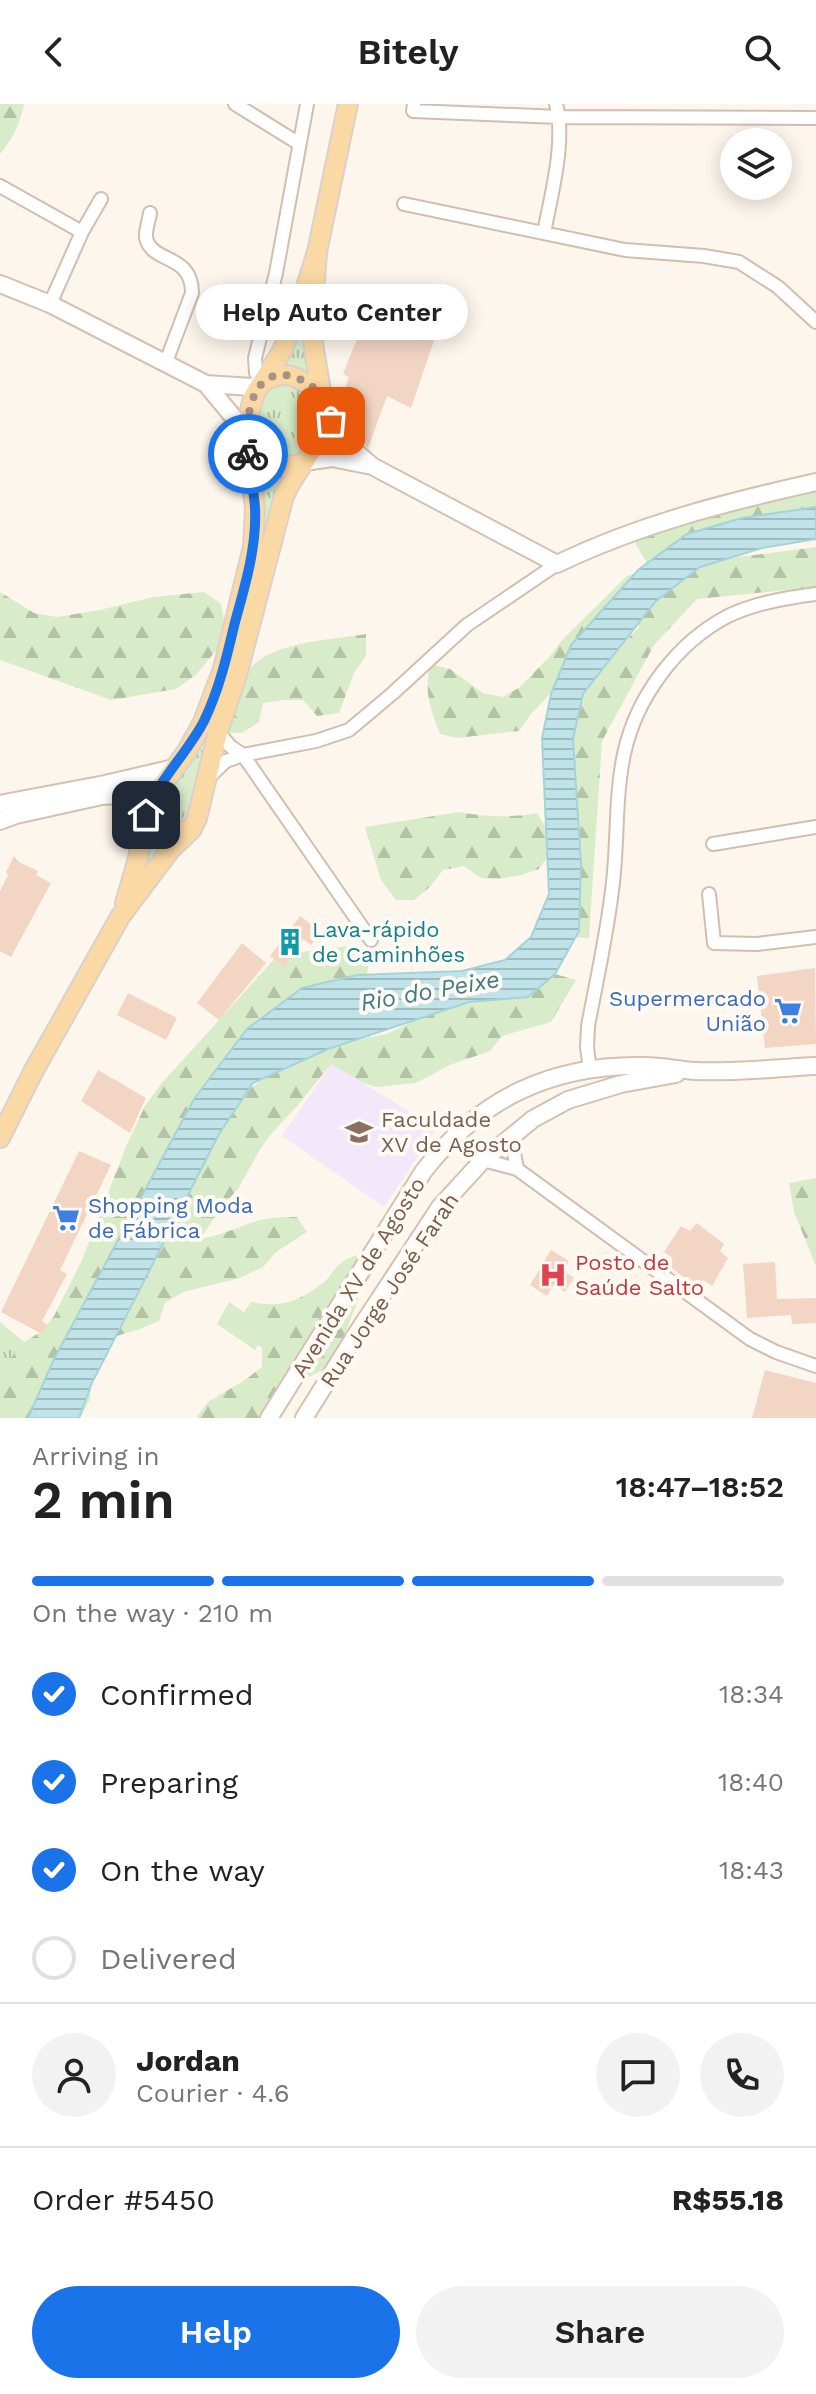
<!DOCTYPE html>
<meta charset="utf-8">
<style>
body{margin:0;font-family:"Work Sans",sans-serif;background:#f2f2f2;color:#222;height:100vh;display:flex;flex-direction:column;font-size:30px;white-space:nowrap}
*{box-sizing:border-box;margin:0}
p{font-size:26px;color:#767676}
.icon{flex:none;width:44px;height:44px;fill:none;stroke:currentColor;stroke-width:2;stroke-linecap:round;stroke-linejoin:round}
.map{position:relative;height:1314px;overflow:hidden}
.drawer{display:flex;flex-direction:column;background:#fff;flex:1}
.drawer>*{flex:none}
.fabs{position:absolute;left:720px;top:24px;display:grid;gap:16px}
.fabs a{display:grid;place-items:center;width:72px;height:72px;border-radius:50%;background:#fff;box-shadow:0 4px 20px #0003;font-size:40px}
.pin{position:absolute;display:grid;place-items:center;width:68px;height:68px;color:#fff;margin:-34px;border-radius:16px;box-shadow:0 4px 12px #0006}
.courier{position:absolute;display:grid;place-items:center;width:80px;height:80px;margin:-40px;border:6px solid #1a73e8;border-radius:50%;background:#fff;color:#222;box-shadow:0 2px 10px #0007}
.bubble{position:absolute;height:56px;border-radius:28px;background:#fff;box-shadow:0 4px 20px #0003;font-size:26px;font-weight:600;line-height:56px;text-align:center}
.summary em{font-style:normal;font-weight:600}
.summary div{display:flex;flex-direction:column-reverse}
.summary{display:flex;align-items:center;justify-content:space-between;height:136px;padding:0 32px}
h1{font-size:52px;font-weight:600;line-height:60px}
.bar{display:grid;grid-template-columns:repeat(4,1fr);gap:12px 8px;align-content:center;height:96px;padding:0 32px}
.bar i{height:10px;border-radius:6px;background:#e0e0e0}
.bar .active{background:#1a73e8}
.bar p{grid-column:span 4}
.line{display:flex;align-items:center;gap:20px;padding:0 32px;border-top:2px solid #e0e0e0}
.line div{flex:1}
.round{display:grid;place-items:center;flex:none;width:84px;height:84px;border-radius:42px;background:#f2f2f2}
ol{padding:0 32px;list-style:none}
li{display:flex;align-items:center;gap:24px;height:88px}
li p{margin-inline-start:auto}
li .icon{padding:8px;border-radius:50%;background:#1a73e8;color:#fff;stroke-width:4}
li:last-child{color:#767676}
li i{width:44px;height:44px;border:4px solid #e0e0e0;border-radius:50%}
.action{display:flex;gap:16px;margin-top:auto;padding:16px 32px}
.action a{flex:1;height:92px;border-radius:48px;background:#1a73e8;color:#fff;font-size:32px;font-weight:600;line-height:92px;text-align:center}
.action a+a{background:#f2f2f2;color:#222}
header{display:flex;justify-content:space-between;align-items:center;height:104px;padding:0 32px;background:#fff;font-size:36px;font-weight:600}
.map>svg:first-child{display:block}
.education{fill:#f3e8fa}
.grass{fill:url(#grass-tufts)}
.forest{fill:url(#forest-firs)}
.garden{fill:#d8ecc9}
.water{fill:url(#water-rules);stroke:#a5d3da;stroke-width:2}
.building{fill:#f3d5c3}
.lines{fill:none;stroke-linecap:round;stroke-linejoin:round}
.street-casing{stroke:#d1beb0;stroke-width:16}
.secondary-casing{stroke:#d6c0b0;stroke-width:20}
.primary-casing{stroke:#dad1cd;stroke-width:22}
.street{stroke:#fff;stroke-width:12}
.secondary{stroke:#fff;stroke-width:16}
.primary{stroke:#fbd9a5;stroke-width:18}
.done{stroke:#a89285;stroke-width:8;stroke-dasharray:0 14.4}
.route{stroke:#1a73e8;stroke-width:10}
.labels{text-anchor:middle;stroke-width:8;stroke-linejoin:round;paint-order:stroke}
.culture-label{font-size:22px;fill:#0d838f;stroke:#fffaf3;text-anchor:start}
.shop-label{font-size:22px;fill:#366cbe;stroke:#fffaf3;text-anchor:end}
.education-label{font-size:22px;fill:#785e54;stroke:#fffaf3;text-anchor:start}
.health-label{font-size:22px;fill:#be3a42;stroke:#fffaf3;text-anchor:start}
.street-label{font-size:22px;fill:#7a5c4d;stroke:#fffaf3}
.water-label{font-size:24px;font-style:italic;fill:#437c86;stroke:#fffaf3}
</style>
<header><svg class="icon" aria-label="back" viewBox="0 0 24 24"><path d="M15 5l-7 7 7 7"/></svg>Bitely<svg class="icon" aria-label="search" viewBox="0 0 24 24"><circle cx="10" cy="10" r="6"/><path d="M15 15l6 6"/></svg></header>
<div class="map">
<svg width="816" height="1314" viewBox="0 0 816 1314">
<defs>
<pattern id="grass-tufts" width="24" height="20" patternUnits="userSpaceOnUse" patternTransform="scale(2)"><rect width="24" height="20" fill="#d8ecc9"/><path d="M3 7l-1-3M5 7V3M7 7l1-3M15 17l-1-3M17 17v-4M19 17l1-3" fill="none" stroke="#b4c2a5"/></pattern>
<pattern id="forest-firs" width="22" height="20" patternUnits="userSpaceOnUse" patternTransform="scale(2)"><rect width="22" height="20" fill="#d8ecc9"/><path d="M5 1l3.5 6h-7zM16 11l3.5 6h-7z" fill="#b4c2a5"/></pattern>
<pattern id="water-rules" width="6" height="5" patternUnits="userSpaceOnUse" patternTransform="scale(2)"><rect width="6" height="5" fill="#bfe3e8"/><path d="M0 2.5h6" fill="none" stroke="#a0bbbe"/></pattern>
</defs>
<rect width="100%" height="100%" fill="#fdf6ec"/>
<path class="education" d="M 331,960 L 437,1024 L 384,1103 L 282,1032 Z"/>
<path class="grass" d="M 308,193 L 311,274 L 281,266 Z
M 284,279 L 296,281 L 313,293 C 314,299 318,307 317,313 C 317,318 312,326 309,331 C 296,359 284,363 258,346 C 256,323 258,300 272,282 Z
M 256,361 L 285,371 L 261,447 Z
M 210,620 L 212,620 L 200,658 L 188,715 L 181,719 L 165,718 C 158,710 157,705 161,696 Z
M 151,727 L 173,737 L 141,771 Z
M 0,1218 L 23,1237 L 54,1255 L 0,1314 Z"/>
<path class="forest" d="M 0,0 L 24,0 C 20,20 13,34 0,50 Z
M 816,387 L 816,403 L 687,430 L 647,460 L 632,433 L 655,421 Z
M 816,443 L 816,483 L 697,495 L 654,541 L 602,637 L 589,834 L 570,833 L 581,764 L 573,635 L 583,590 L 616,547 L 639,523 L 637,510 L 693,459 Z
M 644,466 L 601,536 L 531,610 L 519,627 L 457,634 L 440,630 C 430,603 424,590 430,560 L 450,565 L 483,589 L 503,593 L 520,583 L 551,551 L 563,535 L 627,472 Z
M 0,488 L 34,509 L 57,513 L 100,506 L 153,493 L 204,488 L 221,500 L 227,533 L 196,571 L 176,585 L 111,596 L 0,556 Z
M 366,530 L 366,552 L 354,569 L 339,609 L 317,612 L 303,596 L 284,596 L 263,599 L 259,618 L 242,629 L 225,628 C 231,611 237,585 246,570 C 266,537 332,536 366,530 Z
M 459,708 C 485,713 510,714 537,709 L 547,726 L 551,748 L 539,765 L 521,771 L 499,775 L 481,774 L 464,762 L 443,766 L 430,783 L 414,796 L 396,796 L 381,776 L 365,723 Z
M 356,841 L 370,853 L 366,874 L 293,909 L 230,946 L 207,984 L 238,994 L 271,969 L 328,942 L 386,930 L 404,922 L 438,901 L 531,889 L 555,870 L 576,876 L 551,918 L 502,932 L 490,947 L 450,961 L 416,979 L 377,983 L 363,979 L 331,960 L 298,1001 L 271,1030 L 259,1047 L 238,1085 L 224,1100 L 200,1135 C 220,1132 238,1123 257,1117 C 270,1113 284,1113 297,1113 L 307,1128 L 276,1148 L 263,1163 L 240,1174 L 183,1188 L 165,1199 L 159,1217 L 140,1225 L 100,1237 L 91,1273 L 90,1295 L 80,1314 L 0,1314 L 0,1269 L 4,1267 L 13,1251 L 26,1237 L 42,1227 L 54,1212 L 82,1156 L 127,1040 L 145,1002 L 161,980 L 278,851 Z
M 816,1074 L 816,1162 L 794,1108 L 789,1079 Z
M 376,1147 L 375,1166 L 363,1183 L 348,1222 L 343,1242 L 336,1262 L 318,1268 L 301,1278 L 290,1299 L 272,1314 L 196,1314 L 208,1298 L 245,1276 L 262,1263 L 262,1244 L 245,1232 L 239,1215 L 251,1198 C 281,1204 298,1198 323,1179 C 330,1174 333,1165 340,1160 C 351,1151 362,1150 376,1147 Z"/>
<path class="garden" d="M 229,1198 L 267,1224 L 255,1246 L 217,1220 Z"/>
<path class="water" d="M 816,403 L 816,435 L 762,444 L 700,463 L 656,497 L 583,590 L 573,635 L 581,759 L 579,827 L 555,870 L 528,893 L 469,898 L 328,945 L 253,979 L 219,1030 L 92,1279 L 79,1314 L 28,1314 L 54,1255 L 194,995 L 247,925 L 302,884 L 357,871 L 462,867 L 505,856 L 531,833 L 549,790 L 542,634 L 551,590 L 571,541 L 638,466 L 687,430 L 742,414 Z"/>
<path class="building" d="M 374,193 L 438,225 L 411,304 L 387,292 L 368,344 L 352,328 L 338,304 L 349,273 L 343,270 Z
M 14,752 L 19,758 L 38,767 L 36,771 L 51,779 L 11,853 L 0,847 L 0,787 L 8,771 L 6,768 Z
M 300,812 L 321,828 L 311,841 L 303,835 L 284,863 L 270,852 Z
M 242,839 L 266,859 L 219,916 L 197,899 Z
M 815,864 L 816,940 L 765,944 L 757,872 Z
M 128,889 L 177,914 L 166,936 L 117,911 Z
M 98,966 L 146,994 L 130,1029 L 81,997 Z
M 79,1047 L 111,1061 L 60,1166 L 67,1170 L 42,1217 L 47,1221 L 42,1230 L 1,1208 Z
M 697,1119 L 724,1140 L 720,1147 L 728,1154 L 712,1182 L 703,1176 L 696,1183 L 668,1161 L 673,1154 L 664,1148 L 681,1122 L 690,1127 Z
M 551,1146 L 569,1157 L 564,1167 L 574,1174 L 565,1188 L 554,1180 L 547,1192 L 530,1181 Z
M 775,1158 L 777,1195 L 816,1194 L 816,1219 L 792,1220 L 791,1211 L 747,1214 L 743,1160 Z
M 765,1266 L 816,1279 L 816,1314 L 752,1314 Z"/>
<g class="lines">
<g class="street-casing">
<path id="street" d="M 235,0 L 298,39
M 414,0 L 413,7 L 560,13 L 816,14
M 0,82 L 82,128
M 404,100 L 625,146 L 704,152 L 739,158 L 778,183 L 816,218
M 150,109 C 149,117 145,126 146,134 C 152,160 192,149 192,189 L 166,258
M 544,129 C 551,91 566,38 556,0
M 50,200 L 82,128 L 101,95
M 262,279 L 256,269 L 255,254 L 276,169 L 307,0
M 218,628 L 230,642 L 243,651 L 371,836
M 207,675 L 226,657 L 243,651 L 316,637 L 349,626 L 393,589 L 467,521 L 557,460
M 713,740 L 816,723
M 709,790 L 714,839 L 757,840 L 816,833
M 590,966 L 587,943 L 588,922 C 597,874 608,826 613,778 C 618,735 615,692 624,650 C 636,594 676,539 728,512 C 755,499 786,494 816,490
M 511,1032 L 517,1065
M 483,1056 L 517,1065 L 750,1235 L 776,1248 L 816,1262"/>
</g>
<g class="secondary-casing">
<path id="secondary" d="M 0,180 L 50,200 L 206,280 L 235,315 L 248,342
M 206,280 L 252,283 L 262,279
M 324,300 C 337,331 347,341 372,362 L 557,460 C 640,420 727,398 816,378
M 304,358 L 332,354 L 367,361
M 0,700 L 105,680 L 174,664
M 0,717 L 16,711 L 102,692 C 123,690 133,695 146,711
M 269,1314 L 423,1068 C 480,994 552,960 645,962 C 662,962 678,966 694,967 C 734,969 776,964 816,962
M 304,1314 L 359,1226 L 440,1103 L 483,1056 L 533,1015 L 568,996 L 621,980 L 676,970"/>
</g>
<g class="primary-casing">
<path id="primary" d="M 262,279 C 286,263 301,273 320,291
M 248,342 C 262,365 280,367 304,358
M 146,711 C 162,728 169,729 192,725
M 125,799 L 137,758 L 150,698 L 187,647 L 203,618 L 223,565 L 253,443 L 255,405 L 248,342 L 250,306 L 254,291 L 282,247 L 303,192 L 317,148 L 348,0
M 0,1034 L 33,968 L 120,813 L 171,745 L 192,725 L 197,714 L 218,628 L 237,571 L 284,392 C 294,368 316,348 322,321 C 327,302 314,257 313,235 C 312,206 315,177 317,148"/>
</g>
<use href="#street" class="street"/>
<use href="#secondary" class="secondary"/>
<use href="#primary" class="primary"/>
</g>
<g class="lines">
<path class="done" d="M 248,350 C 247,327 246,302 259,283 C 274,261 305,273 319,289 C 325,296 328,308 331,317"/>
<path class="route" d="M 146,711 C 157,677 187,650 204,617 C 219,586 227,552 235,518 C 245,482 257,442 255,404 C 254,386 249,368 248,350"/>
</g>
<defs>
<g id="building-bare" transform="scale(2.16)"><path d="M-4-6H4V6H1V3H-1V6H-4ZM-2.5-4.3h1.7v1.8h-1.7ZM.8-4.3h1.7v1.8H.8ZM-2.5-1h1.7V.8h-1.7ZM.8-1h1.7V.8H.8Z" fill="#0f9aa8" stroke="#fffaf3" stroke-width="2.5" paint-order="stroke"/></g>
<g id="supermarket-bare" transform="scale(2.16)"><path d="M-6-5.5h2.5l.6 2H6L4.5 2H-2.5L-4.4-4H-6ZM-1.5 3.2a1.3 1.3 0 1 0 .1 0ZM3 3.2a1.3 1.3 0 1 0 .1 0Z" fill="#3f7fe0" stroke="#fffaf3" stroke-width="2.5" paint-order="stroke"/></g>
<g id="university-bare" transform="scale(2.16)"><path d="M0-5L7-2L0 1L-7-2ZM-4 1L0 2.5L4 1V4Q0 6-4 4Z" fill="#8d6e63" stroke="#fffaf3" stroke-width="2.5" paint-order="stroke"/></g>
<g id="hospital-bare" transform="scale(2.16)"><path d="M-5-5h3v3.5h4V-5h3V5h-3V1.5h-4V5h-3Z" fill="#e0444e" stroke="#fffaf3" stroke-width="2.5" paint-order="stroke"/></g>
</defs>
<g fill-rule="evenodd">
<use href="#building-bare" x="290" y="838"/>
<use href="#supermarket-bare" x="788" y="907"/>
<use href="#university-bare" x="359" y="1028"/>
<use href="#supermarket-bare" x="66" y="1114"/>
<use href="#hospital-bare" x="553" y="1171"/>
</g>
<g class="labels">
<g class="culture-label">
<text x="312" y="833">Lava-rápido<tspan x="312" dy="25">de Caminhões</tspan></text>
</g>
<g class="shop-label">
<text x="766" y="902">Supermercado<tspan x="766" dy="25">União</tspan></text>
<text x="88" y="1109" text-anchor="start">Shopping Moda<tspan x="88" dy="25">de Fábrica</tspan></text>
</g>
<g class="education-label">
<text x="381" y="1023">Faculdade<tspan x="381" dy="25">XV de Agosto</tspan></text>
</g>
<g class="health-label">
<text x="575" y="1166">Posto de<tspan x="575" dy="25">Saúde Salto</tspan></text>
</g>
<g class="street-label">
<text transform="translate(358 1173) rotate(-58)" y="8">Avenida XV de Agosto</text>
<text transform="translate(389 1186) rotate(-56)" y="8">Rua Jorge José Farah</text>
</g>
<g class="water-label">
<text transform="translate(430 887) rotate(-10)" y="8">Rio do Peixe</text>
</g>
</g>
</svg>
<div class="fabs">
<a><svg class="icon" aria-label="layers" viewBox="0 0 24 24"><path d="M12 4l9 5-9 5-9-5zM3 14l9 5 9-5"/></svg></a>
</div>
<div class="pin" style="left:331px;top:317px;background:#ea580c"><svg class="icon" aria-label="bag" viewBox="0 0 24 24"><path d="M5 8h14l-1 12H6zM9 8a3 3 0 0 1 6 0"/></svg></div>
<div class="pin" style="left:146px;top:711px;background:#1f2937"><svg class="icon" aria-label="home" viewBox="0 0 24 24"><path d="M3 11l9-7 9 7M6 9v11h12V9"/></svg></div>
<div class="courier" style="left:248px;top:350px"><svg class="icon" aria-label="bike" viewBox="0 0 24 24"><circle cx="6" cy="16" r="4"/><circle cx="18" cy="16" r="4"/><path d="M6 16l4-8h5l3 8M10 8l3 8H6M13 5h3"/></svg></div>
<div class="bubble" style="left:196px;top:180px;width:272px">Help Auto Center</div>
</div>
<section class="drawer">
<div class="summary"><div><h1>2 min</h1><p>Arriving in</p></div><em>18:47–18:52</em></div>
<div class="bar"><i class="active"></i><i class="active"></i><i class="active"></i><i></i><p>On the way · 210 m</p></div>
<ol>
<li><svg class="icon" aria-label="check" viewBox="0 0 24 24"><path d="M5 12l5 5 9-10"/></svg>Confirmed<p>18:34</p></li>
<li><svg class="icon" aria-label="check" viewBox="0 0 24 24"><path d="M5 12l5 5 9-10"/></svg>Preparing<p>18:40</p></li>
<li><svg class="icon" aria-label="check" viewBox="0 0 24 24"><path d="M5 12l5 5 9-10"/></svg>On the way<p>18:43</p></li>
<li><i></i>Delivered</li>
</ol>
<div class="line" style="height:144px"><a class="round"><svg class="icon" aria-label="person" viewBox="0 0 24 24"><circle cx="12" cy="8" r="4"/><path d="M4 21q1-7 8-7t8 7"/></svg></a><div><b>Jordan</b><p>Courier · 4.6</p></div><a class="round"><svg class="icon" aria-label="chat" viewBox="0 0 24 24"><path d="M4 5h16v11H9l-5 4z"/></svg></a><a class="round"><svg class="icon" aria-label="phone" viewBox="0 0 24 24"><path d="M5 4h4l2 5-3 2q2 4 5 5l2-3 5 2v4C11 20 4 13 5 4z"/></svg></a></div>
<div class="line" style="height:104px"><div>Order #5450</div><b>R$55.18</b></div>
<div class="action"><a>Help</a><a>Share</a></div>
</section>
